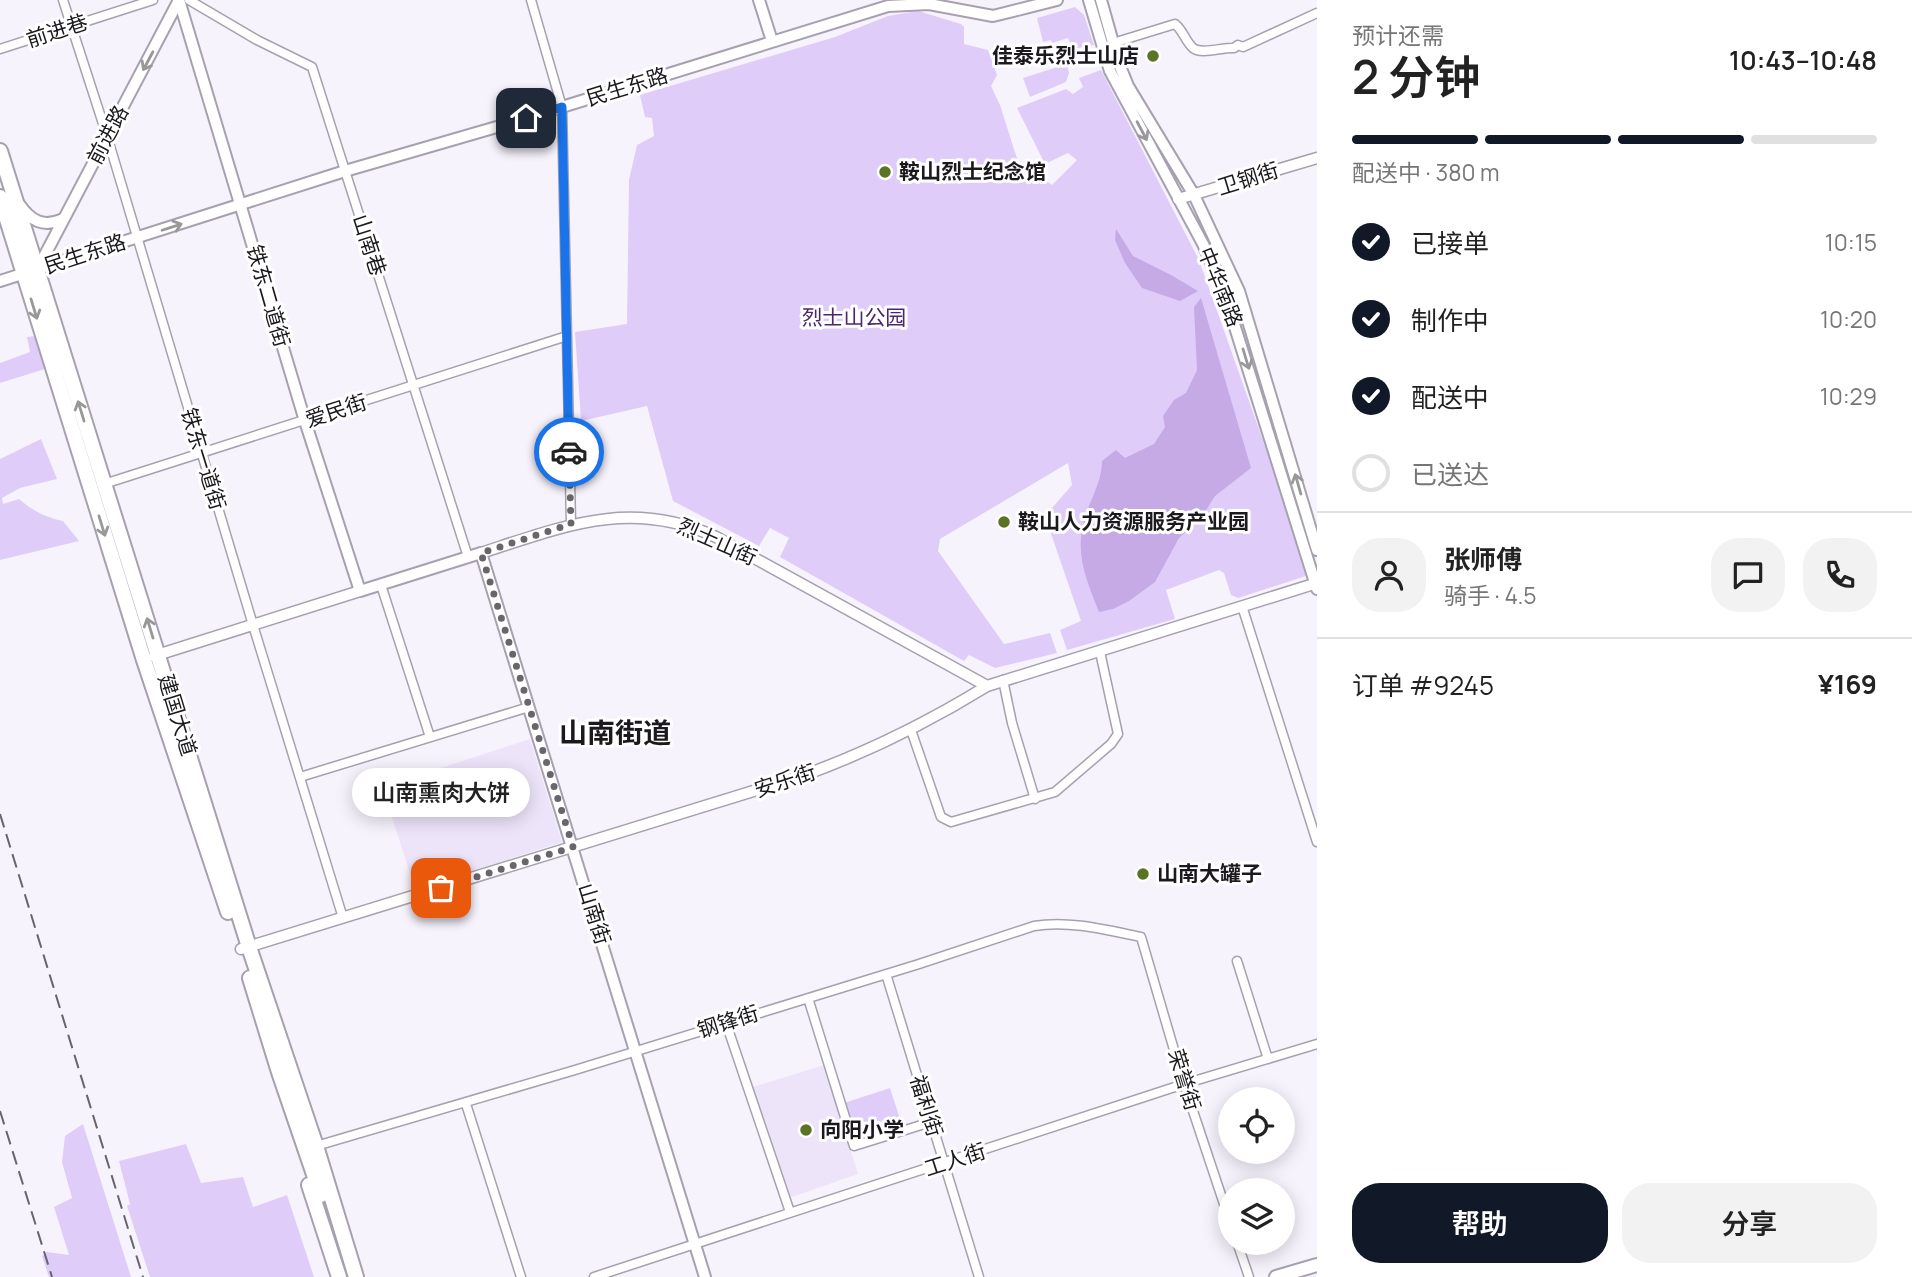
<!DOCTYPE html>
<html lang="zh">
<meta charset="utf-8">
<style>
body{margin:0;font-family:Manrope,"Noto Sans SC",sans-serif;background:#f2f2f2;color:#222;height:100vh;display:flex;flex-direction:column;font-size:26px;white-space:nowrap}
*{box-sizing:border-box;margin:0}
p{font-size:23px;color:#767676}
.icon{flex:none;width:38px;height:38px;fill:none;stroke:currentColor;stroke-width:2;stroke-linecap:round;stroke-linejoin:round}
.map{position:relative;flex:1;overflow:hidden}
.drawer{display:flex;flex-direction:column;background:#fff;width:595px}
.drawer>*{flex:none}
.fabs{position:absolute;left:1218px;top:1087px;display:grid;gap:14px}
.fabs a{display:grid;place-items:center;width:77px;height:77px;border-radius:50%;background:#fff;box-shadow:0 4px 18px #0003;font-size:35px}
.pin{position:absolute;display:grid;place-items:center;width:60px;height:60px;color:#fff;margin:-30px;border-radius:14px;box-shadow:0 4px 10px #0006}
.courier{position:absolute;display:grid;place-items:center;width:70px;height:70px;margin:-35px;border:5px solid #1a73e8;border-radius:50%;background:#fff;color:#222;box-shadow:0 2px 9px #0007}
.bubble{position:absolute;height:49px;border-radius:24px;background:#fff;box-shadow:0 4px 18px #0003;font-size:23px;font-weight:600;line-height:49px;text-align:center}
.overview em{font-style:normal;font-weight:600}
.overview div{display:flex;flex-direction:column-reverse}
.overview{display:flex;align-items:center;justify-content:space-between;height:119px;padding:0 35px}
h1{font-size:46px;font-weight:600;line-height:52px}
.bar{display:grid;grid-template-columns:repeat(4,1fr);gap:10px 7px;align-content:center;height:84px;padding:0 35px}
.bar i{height:9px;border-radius:5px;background:#e0e0e0}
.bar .on{background:#111827}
.bar p{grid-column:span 4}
.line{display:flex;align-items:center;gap:18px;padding:0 35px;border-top:2px solid #e0e0e0}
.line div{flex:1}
.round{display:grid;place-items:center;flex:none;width:74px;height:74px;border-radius:28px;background:#f2f2f2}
ol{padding:0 35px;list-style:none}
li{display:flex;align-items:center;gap:21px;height:77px}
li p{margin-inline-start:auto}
li .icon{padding:7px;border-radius:50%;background:#111827;color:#fff;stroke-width:4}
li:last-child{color:#767676}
li i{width:38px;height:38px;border:4px solid #e0e0e0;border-radius:50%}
.primary-button{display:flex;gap:14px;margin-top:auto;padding:14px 35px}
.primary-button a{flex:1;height:80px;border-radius:28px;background:#111827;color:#fff;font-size:28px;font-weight:600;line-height:80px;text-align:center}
.primary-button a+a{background:#f2f2f2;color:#222}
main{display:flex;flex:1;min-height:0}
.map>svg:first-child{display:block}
.built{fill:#ede4fa}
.green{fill:#e0ccf9}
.water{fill:#c5aae6}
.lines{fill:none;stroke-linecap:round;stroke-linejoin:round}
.minor-casing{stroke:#a7a1af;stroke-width:11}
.tertiary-casing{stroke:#a7a1af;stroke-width:13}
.secondary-casing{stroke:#a7a1af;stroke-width:14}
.primary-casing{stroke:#a7a1af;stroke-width:16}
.trunk-casing{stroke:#a7a1af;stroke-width:18}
.minor{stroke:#fff;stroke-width:8}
.tertiary{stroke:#fff;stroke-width:10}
.secondary{stroke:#fff;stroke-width:10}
.primary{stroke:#fff;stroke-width:12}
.trunk{stroke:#fff;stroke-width:14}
.rail{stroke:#67646b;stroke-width:2;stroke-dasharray:14 7;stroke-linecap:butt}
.oneway{stroke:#98989a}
.done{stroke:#68656c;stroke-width:7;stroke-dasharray:0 12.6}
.route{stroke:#1a73e8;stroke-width:9}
.poi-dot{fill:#5a7325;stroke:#fff;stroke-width:2.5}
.labels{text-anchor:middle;stroke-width:6;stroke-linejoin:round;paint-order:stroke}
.street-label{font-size:21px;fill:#1b191e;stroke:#fff}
.poi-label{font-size:21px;font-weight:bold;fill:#1b191e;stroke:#fff;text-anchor:start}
.park-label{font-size:21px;fill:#4c276d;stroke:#fff}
.district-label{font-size:28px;font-weight:bold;fill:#1b191e;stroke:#fff}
</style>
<main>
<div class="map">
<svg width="1317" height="1277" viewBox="0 0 1317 1277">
<rect width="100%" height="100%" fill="#f7f3fd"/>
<path class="built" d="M 530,739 L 562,842 L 415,889 L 388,805 L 398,800 L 398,782 Z
M 824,1065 L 858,1174 L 789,1198 L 753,1087 Z"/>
<path class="green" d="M 1075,7 L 1084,15 L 1094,45 L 1073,49 L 1068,38 L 1052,43 L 1051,40 L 1043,42 L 1037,18 Z
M 918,11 L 961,24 L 964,27 L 964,44 L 988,50 L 997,75 L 991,86 L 1000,105 L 1020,168 L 1036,173 L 1052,185 L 1077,160 L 1068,153 L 1045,164 L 1017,108 L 1066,89 L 1073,94 L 1083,87 L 1079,78 L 1101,70 L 1199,260 L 1272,466 L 1306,576 L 1238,598 L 1231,595 L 1224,573 L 1219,570 L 1166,590 L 1175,619 L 1067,650 L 1060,630 L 1081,621 L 1045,516 L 1072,485 L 1068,463 L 940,539 L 938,551 L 1004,644 L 1050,633 L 1057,653 L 995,668 L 969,655 L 964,661 L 780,557 L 789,538 L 770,528 L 759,546 L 673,501 L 647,406 L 581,421 L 575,332 L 627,324 L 629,180 L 637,145 L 654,136 L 652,118 L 645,117 L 640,95 L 835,37 L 888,16 Z
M 1067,64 L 1069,73 L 1066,82 L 1030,97 L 1023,78 Z
M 36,336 L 45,369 L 0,383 L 0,363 L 30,352 L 27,337 Z
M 41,439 L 57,479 L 20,488 L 2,498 L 3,504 L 19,499 C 33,511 45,517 63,521 L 79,541 L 0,560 L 0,459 Z
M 890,1088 L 901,1122 L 855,1137 L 844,1103 Z
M 83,1124 L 131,1277 L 49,1277 L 42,1256 L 47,1252 L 69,1255 L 54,1207 L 72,1198 L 62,1162 L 65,1136 Z
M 186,1144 L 201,1183 L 243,1177 L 253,1207 L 287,1195 L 314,1277 L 150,1277 L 127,1206 L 130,1204 L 119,1161 Z"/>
<path class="water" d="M 1116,229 L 1133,256 L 1171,275 L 1198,291 L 1180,301 L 1142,288 L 1125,263 L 1115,240 Z
M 1201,298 L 1251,468 L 1215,496 L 1201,518 L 1179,538 L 1155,582 L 1129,601 L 1113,609 L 1099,612 C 1086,579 1074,552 1085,517 C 1091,498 1102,481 1102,461 L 1116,450 L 1125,458 L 1154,444 L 1165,427 L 1163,416 L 1174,400 L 1186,393 L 1197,370 L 1194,307 Z"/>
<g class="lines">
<g class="minor-casing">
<path id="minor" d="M 63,0 L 107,136 L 253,625 L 343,918
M 189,0 L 257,40 L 312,67 L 468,557
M 531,0 L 562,107 L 571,524
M 1113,43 L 1175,24 C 1183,30 1185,41 1193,48 C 1201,55 1223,47 1234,48 L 1238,45 L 1243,47 L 1317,13
M 0,49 L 153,0
M 104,484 L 567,336
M 381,585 L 430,737
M 1242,606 L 1317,842
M 1003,680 L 1012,723 L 1035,799
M 911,730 L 941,817 L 951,822 L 1055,792 L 1111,744 L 1118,734 L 1100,652
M 300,777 L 529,707
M 1237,961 L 1268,1059
M 886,974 L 979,1277
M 808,998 L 854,1146 L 931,1122
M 726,1023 L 790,1212
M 466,1104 L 521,1277
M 316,1146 L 575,1070 L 919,964 L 1034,926 C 1069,920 1107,930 1141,937 L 1184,1084 L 1230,1222
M 1237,1242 L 1249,1277
M 594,1277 L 1184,1084 L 1317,1044"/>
</g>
<g class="tertiary-casing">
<path id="tertiary" d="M 1178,199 L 1317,158
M 481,553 C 564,526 631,498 716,537 L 987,686
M 154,656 L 360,591
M 241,949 L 799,777 C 866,753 927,723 987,686 L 1317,583"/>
</g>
<g class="secondary-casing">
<path id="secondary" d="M 179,0 L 305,421 L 360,591 L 481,553 L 705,1277
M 759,0 L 772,41
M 1089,0 L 1110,71 L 1203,244 L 1224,292 L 1317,589
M 1101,0 L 1119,64 L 1128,86 L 1194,195 L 1239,291 L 1317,550
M 19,204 C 31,221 43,228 63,219
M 37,270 L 179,0
M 0,281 L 345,171 L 507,124 L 888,6 L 929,4 L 993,16 L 1057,0"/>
</g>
<g class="primary-casing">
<path id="primary" d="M 1276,1277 L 1317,1265"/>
</g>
<g class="trunk-casing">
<path id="trunk" d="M 0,151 L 249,947 L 316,1146 L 356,1277
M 0,197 L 144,660 L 228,912
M 250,978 L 279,1072 L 321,1195
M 309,1185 L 339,1277"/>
</g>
<use href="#minor" class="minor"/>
<use href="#tertiary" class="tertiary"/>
<use href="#secondary" class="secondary"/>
<use href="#primary" class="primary"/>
<use href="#trunk" class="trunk"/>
<path class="rail" d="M 0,814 L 143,1277
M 0,1111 L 52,1277"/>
</g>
<defs><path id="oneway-shaft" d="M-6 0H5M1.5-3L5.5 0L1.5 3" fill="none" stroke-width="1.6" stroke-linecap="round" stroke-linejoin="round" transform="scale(1.75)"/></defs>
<g class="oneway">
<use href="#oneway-shaft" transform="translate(148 61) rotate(118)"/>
<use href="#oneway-shaft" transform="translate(1142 131) rotate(62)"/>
<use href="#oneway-shaft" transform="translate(172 227) rotate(-18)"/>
<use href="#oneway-shaft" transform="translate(34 309) rotate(73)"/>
<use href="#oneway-shaft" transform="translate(1246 359) rotate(73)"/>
<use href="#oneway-shaft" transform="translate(81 411) rotate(-107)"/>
<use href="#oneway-shaft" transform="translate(1298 484) rotate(-106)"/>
<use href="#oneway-shaft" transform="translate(102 526) rotate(73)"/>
<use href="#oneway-shaft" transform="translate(150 628) rotate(-107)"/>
</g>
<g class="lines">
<path class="done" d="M 441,888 L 573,847 L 481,553 L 571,524 L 569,452"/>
<path class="route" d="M 526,118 L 562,107 L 569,452"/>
</g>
<g class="poi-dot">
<circle cx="1153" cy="56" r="7"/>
<circle cx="885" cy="172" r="7"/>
<circle cx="1004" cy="522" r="7"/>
<circle cx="1143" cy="874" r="7"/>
<circle cx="806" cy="1130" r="7"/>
</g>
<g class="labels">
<g class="street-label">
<text transform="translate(57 31) rotate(-18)" y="7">前进巷</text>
<text transform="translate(627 87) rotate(-17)" y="7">民生东路</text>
<text transform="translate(108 135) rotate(-62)" y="7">前进路</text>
<text transform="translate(1248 179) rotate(-17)" y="7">卫钢街</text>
<text transform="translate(369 245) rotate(72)" y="7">山南巷</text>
<text transform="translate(85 254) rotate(-18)" y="7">民生东路</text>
<text transform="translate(1220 287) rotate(68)" y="7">中华南路</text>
<text transform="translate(268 296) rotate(74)" y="7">铁东二道街</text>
<text transform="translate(336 411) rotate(-18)" y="7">爱民街</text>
<text transform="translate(203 459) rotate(73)" y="7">铁东一道街</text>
<text transform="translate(717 542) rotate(24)" y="7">烈士山街</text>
<text transform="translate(177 715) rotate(73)" y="7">建国大道</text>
<text transform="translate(785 781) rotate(-18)" y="7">安乐街</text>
<text transform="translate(594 914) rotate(73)" y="7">山南街</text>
<text transform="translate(728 1022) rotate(-17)" y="7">钢锋街</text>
<text transform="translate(1184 1080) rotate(73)" y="7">荣誉街</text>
<text transform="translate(926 1106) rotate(73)" y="7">福利街</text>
<text transform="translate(955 1160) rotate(-18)" y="7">工人街</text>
</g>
<g class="poi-label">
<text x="1139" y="63" text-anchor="end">佳泰乐烈士山店</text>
<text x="899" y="179">鞍山烈士纪念馆</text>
<text x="1018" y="529">鞍山人力资源服务产业园</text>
<text x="1157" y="881">山南大罐子</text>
<text x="820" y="1137">向阳小学</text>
</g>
<g class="park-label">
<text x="854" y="325">烈士山公园</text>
</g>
<g class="district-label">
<text x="615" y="743">山南街道</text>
</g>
</g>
</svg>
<div class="fabs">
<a><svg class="icon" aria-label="locate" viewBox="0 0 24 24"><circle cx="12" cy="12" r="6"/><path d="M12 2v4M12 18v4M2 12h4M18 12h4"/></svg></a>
<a><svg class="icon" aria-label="layers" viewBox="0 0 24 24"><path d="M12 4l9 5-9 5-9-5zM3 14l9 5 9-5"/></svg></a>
</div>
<div class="pin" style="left:441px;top:888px;background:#ea580c"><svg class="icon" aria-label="bag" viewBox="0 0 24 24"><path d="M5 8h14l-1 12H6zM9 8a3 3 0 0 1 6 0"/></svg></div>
<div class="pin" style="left:526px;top:118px;background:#1f2937"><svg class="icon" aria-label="home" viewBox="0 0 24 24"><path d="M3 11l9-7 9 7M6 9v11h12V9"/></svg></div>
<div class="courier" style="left:569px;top:452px"><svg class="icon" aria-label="car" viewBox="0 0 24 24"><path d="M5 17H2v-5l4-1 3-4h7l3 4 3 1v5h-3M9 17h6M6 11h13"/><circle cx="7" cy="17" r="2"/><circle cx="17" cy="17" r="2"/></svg></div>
<div class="bubble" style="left:352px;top:768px;width:178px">山南熏肉大饼</div>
</div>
<section class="drawer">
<div class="overview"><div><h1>2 分钟</h1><p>预计还需</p></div><em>10:43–10:48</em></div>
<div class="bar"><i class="on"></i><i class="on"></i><i class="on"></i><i></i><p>配送中 · 380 m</p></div>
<ol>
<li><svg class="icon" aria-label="check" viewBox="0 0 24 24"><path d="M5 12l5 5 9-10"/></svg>已接单<p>10:15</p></li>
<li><svg class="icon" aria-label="check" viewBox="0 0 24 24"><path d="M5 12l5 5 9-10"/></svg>制作中<p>10:20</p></li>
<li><svg class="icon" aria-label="check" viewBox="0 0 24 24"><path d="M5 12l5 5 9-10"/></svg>配送中<p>10:29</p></li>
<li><i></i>已送达</li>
</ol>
<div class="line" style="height:126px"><a class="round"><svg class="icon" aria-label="person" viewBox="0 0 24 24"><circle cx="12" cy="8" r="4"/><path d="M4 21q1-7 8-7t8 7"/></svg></a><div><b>张师傅</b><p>骑手 · 4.5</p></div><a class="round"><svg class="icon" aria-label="chat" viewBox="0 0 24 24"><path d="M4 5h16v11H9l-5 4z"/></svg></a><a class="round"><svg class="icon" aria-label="phone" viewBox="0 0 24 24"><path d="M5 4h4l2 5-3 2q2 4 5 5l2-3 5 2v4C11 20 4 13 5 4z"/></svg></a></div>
<div class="line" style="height:91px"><div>订单 #9245</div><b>¥169</b></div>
<div class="primary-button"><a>帮助</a><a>分享</a></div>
</section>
</main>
